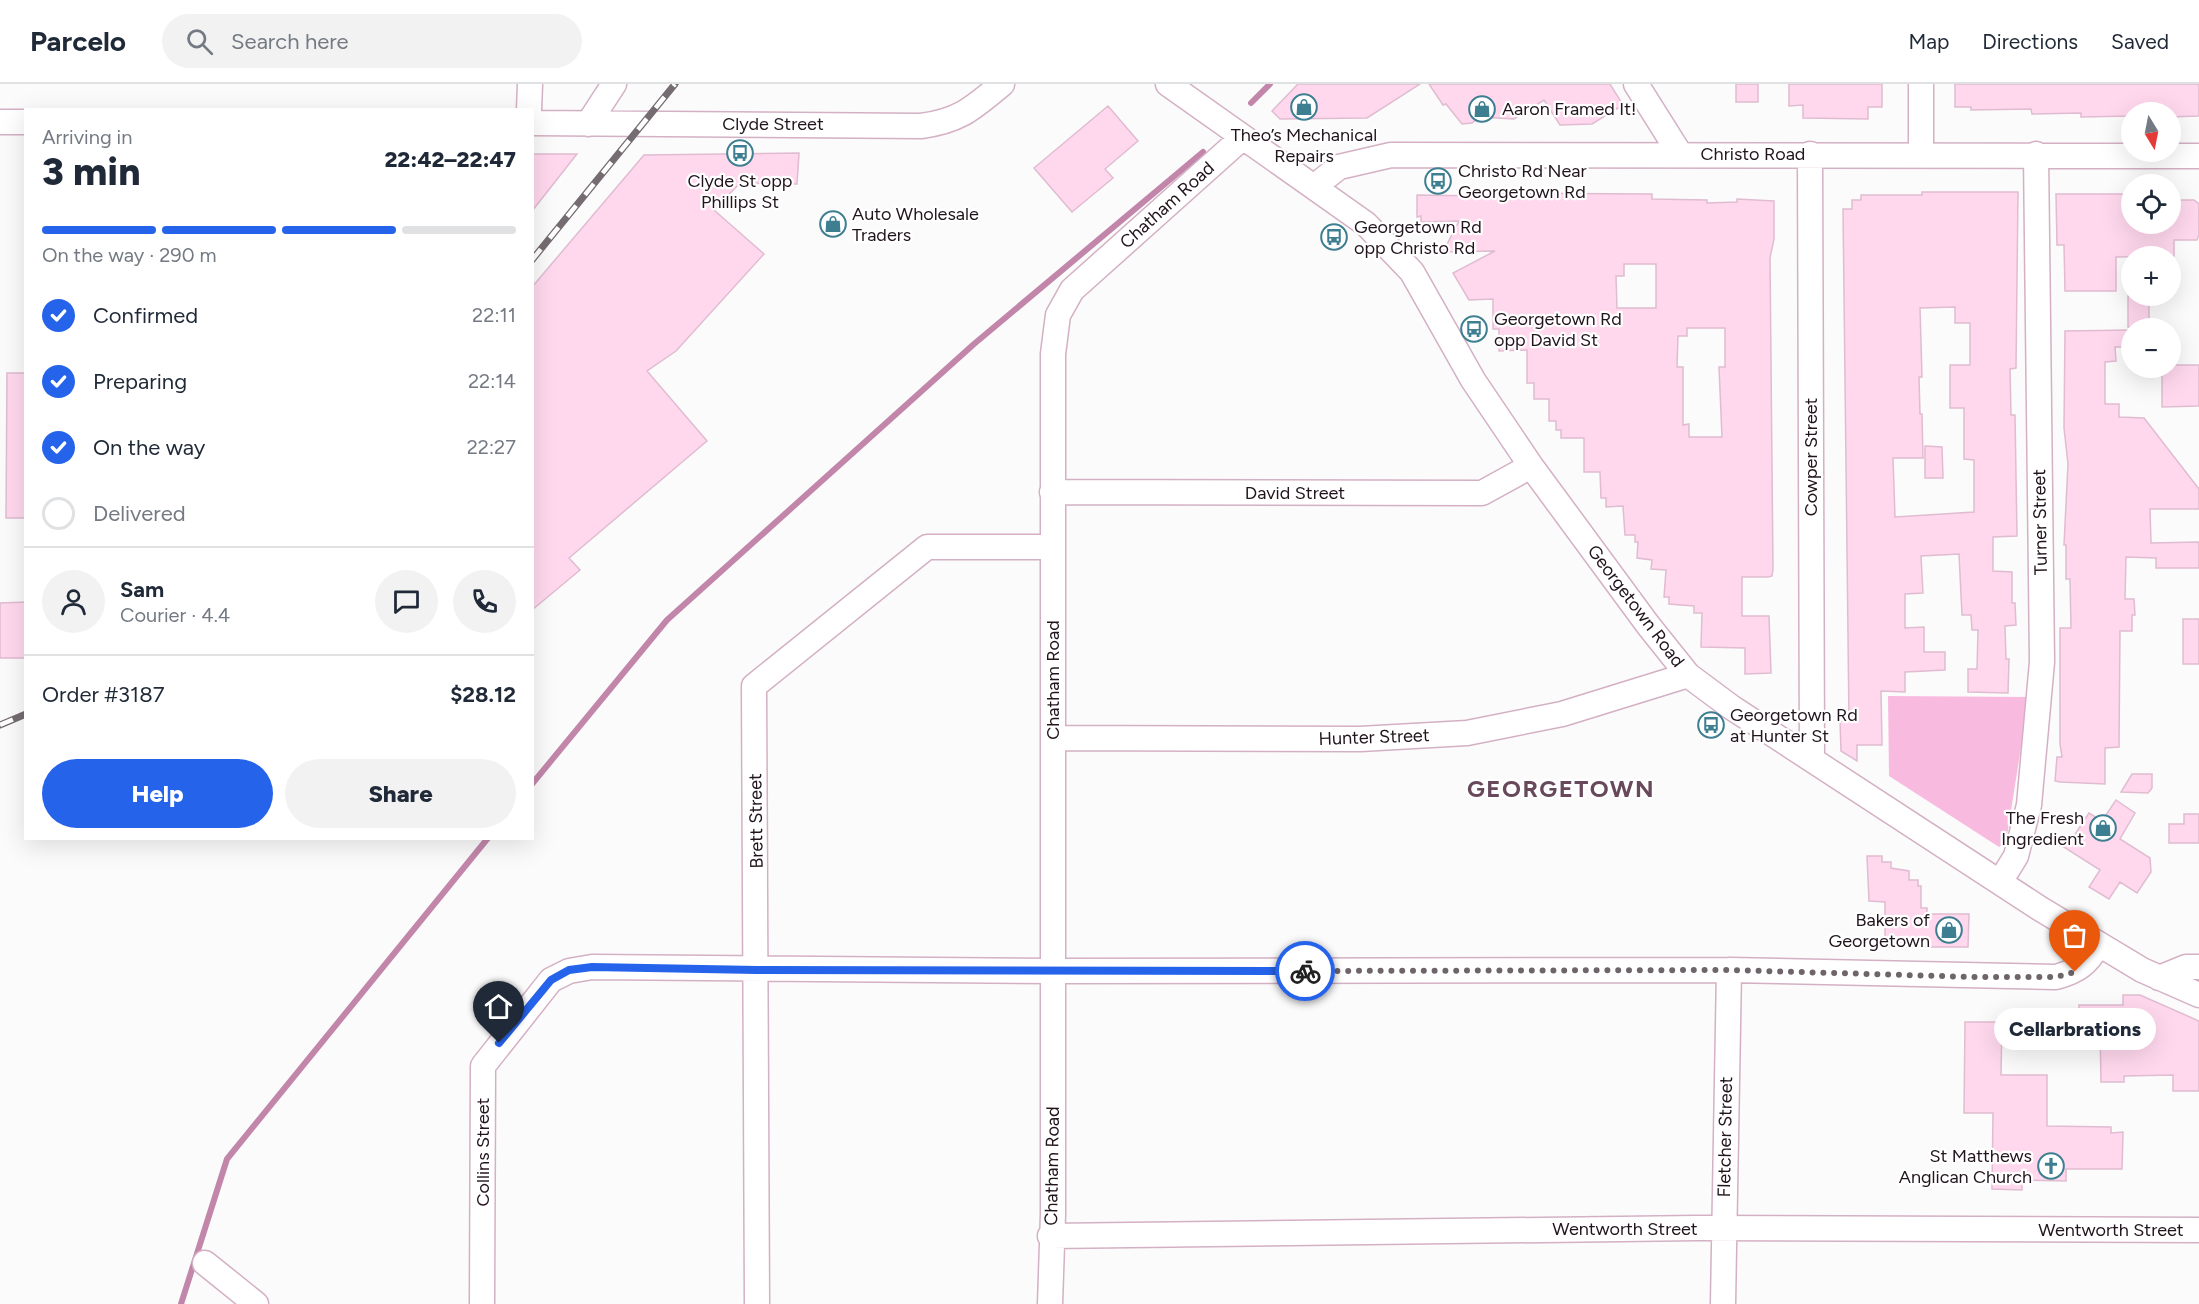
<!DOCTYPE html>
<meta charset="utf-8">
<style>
body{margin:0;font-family:Figtree,sans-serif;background:#f2f2f3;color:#1f2937;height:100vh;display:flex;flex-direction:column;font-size:22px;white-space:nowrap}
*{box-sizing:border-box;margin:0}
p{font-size:20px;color:#747a83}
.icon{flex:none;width:33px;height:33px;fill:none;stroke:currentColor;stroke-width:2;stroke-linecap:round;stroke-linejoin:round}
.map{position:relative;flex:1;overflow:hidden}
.drawer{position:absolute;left:24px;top:24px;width:510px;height:732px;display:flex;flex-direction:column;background:#fff;border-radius:0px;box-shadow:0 6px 24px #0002}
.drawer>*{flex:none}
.needle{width:39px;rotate:170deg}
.tools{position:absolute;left:2121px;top:18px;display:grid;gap:12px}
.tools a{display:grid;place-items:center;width:60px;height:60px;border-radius:50%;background:#fff;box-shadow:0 6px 24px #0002;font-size:30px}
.pin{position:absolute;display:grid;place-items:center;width:51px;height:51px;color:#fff;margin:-62px -26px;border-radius:50% 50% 50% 0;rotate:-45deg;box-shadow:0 0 6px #0007}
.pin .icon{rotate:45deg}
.courier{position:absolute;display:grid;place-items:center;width:60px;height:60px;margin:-30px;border:4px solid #2563eb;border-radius:50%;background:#fff;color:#222;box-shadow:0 2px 8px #0007}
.bubble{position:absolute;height:42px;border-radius:21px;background:#fff;box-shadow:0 6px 24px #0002;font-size:20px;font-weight:800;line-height:42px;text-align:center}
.headline em{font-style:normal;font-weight:800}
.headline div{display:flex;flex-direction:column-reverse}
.headline{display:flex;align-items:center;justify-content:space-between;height:102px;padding:0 18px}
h1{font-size:39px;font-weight:800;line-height:45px}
.bar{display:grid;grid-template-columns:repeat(4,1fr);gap:9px 6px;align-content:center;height:72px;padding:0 18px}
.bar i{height:8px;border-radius:4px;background:#e0e1e3}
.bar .on{background:#2563eb}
.bar p{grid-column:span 4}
.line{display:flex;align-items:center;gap:15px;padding:0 18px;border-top:2px solid #e0e1e3}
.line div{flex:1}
.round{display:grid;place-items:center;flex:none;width:63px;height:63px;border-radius:32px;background:#f2f2f3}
ol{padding:0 18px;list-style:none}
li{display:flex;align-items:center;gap:18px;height:66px}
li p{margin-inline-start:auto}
li .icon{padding:6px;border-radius:50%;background:#2563eb;color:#fff;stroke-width:4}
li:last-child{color:#747a83}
li i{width:33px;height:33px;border:3px solid #e0e1e3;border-radius:50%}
.action{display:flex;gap:12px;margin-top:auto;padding:12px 18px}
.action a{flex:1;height:69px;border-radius:36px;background:#2563eb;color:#fff;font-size:24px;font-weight:800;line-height:69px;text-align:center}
.action a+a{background:#f2f2f3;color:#1f2937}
header{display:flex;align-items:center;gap:36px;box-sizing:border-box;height:84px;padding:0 30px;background:#fff;border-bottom:2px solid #e0e1e3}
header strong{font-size:28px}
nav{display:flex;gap:33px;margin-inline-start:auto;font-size:21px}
.search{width:420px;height:54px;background:#f2f2f3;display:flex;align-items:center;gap:15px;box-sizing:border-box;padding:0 21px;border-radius:33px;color:#747a83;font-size:22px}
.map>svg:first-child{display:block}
.green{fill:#f9bae0}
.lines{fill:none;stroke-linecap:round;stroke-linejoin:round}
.stream{stroke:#c286aa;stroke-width:6}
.building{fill:#ffd8ee;stroke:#e0bcd1;stroke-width:1.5;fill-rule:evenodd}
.minor-casing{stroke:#d4b0c4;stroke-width:27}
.minor{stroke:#fff;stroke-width:24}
.rail-casing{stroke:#746c71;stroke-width:7}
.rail{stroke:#fff;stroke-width:4.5;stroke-dasharray:14;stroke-linecap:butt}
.done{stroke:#6d656a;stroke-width:6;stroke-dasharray:0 10.8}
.route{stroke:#2563eb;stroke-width:8}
.labels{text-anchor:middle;stroke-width:4.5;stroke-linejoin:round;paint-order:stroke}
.poi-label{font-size:18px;fill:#21141c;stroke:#fff;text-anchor:start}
.street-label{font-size:18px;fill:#21141c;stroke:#fff}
.district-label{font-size:24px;font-weight:bold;letter-spacing:1.5px;fill:#68495b;stroke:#fff}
</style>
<header>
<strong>Parcelo</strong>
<div class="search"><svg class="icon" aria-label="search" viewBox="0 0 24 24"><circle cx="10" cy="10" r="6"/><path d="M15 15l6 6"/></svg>Search here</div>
<nav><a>Map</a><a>Directions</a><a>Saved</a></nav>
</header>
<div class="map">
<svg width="2199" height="1220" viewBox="0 0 2199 1220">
<rect width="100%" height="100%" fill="#fbfbfb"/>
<path class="green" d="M 1888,612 L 2029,613 L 2006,758 L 1999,763 L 1889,692 Z"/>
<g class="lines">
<path class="stream" d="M 1251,19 L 1270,0
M 532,700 L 667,536 L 974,260 L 1203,68
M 181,1220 L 227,1075 L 488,754"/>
</g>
<path class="building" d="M 1298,0 L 1420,0 L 1367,34 L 1280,35 L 1272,27 Z
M 1429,0 L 1610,0 L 1623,21 L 1592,40 L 1560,41 L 1544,16 L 1514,35 L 1480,33 L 1472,39 L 1462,40 L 1446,20 L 1443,21 Z
M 1736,0 L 1758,0 L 1758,18 L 1736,18 Z
M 1789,0 L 1882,0 L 1882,23 L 1868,23 L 1868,35 L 1803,34 L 1803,21 L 1789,22 Z
M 1955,0 L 2199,0 L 2199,32 L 2170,33 L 2170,28 L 2132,28 L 2132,32 L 2081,33 L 2081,29 L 2032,30 L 2031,25 L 1971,26 L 1971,23 L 1955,23 Z
M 1108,22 L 1138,57 L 1105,85 L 1113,94 L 1072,128 L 1034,84 Z
M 799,69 L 797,100 L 740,99 L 714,126 L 764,170 L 676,267 L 647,287 L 707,357 L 569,474 L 580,486 L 532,526 L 532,203 L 644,71 Z
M 532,70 L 577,70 L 532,127 Z
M 1922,108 L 2018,108 L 2016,284 L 2010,285 L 2011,331 L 2015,331 L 2017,452 L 1993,453 L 1993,487 L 2012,488 L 2012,519 L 2015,519 L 2016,541 L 2005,542 L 2006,575 L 2009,575 L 2008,609 L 1968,608 L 1968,585 L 1977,585 L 1978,546 L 1972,546 L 1971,531 L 1962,531 L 1959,470 L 1921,472 L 1923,509 L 1905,510 L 1905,544 L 1924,543 L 1924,568 L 1945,568 L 1945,586 L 1905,588 L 1905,608 L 1881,607 L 1882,661 L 1857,661 L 1857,677 L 1841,667 L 1840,637 L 1849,637 L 1843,125 L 1852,125 L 1852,116 L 1861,116 L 1861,111 L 1922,111 ZM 1955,223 L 1955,239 L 1970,239 L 1970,281 L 1950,281 L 1950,324 L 1964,324 L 1964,375 L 1974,376 L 1974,428 L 1895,433 L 1893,374 L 1923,374 L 1922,330 L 1920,330 L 1919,293 L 1922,293 L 1920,224 Z
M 1503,109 L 1652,110 L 1652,115 L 1707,116 L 1707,119 L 1737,118 L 1737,115 L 1774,117 L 1774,155 L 1770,174 L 1773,485 L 1772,492 L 1768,493 L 1742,493 L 1742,532 L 1769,532 L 1771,589 L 1745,590 L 1745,564 L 1701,563 L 1702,529 L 1694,529 L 1694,522 L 1669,520 L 1669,513 L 1664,513 L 1666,486 L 1651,485 L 1652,476 L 1637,474 L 1638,458 L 1635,458 L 1635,451 L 1625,451 L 1623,422 L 1606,423 L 1606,414 L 1601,414 L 1600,388 L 1584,388 L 1584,354 L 1561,354 L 1561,346 L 1556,346 L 1556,337 L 1549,337 L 1549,315 L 1534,315 L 1534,299 L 1527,299 L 1527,266 L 1499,267 L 1499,245 L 1493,245 L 1493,215 L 1469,216 L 1453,189 L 1495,167 L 1443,168 L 1459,137 L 1421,138 L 1421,132 L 1417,133 L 1417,111 L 1480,112 ZM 1624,180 L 1656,180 L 1656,224 L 1617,224 L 1616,192 L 1624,192 ZM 1687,244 L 1725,244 L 1725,283 L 1719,283 L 1722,353 L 1689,353 L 1689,340 L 1683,341 L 1683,283 L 1677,283 L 1678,252 L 1687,252 Z
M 2056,110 L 2132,110 L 2132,140 L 2170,140 L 2170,119 L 2174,119 L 2174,116 L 2194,116 L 2199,120 L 2199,151 L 2197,156 L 2174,156 L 2174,172 L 2116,173 L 2116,207 L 2065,207 L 2064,161 L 2057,161 Z
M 2128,212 L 2149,212 L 2149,243 L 2128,243 Z
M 2132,246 L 2132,263 L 2115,263 L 2116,277 L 2105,278 L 2105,320 L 2119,320 L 2119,333 L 2144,334 L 2199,405 L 2199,425 L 2150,425 L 2151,459 L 2199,458 L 2199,484 L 2156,484 L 2156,474 L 2126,473 L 2125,515 L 2134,515 L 2135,531 L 2132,531 L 2132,547 L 2120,547 L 2119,663 L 2105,664 L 2105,700 L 2060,698 L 2055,697 L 2057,673 L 2062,673 L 2060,660 L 2060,544 L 2071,544 L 2070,495 L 2066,495 L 2066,461 L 2064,461 L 2068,380 L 2064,344 L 2065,247 Z
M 2170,281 L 2199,281 L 2199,322 L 2162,323 L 2162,284 L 2170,284 Z
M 7,289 L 26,289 L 26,434 L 6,434 Z
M 1925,362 L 1942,363 L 1943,394 L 1925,394 Z
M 26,518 L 26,574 L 0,574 L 0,519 Z
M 2183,535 L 2199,535 L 2199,580 L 2183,580 Z
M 2132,690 L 2152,690 L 2152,704 L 2148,709 L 2121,708 Z
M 2116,716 L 2135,729 L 2120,755 L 2150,774 L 2151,788 L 2137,809 L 2120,798 L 2109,815 L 2089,803 L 2100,786 L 2059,760 L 2072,755 L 2089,729 L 2102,737 Z
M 2184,730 L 2199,730 L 2199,759 L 2169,759 L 2169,740 L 2184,740 Z
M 1867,772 L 1882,772 L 1882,778 L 1891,778 L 1891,784 L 1909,787 L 1909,796 L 1918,796 L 1918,802 L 1921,802 L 1921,824 L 1927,824 L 1927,830 L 1969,830 L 1968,863 L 1885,863 L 1885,818 L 1869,817 Z
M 2123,911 L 2140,911 L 2199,937 L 2199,1007 L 2173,1007 L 2173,991 L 2124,992 L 2124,998 L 2101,998 L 2100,946 L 2079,946 L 2079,921 L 2123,921 Z
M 1965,938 L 2002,938 L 2001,991 L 2047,991 L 2047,1042 L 2111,1043 L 2111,1049 L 2123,1048 L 2122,1085 L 2066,1085 L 2066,1097 L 2022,1096 L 2022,1106 L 1992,1105 L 1993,1029 L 1964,1029 Z"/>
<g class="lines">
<g class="minor-casing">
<path id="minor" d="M 1168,0 L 1366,140 L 1412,188 L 1473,296 L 1531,382 L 1648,541 L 1688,591 L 1731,623 L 2039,824 L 2142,886 L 2199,911
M 1636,0 L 1680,70
M 529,26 L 530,0
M 0,38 L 26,38
M 532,39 L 921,42 C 960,37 973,24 1002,0
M 588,40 L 614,0
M 1810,70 L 1812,675
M 1921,70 L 1921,0
M 1315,102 L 1339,83 L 1391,71 L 2199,72
M 1052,408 L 1482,409 L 1531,382
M 1053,654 L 1360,655 L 1467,649 L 1562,630 L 1688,591
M 2000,798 L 2016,772 L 2029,721 L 2042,578 L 2036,70
M 2159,894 L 2186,883 L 2199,883
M 1050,1152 L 1697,1144 L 2199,1146
M 205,1179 L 256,1220
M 482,1220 L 483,982 L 551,896 L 569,887 L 592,883 L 1052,887 L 1729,886 L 2056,893 C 2078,887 2087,880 2099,860
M 757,1220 L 754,602 L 927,463 L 1053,463
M 1050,1220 L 1053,1130 L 1053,270 L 1058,231 L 1072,206 L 1243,53
M 1723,1220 L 1729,886"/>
</g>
<use href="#minor" class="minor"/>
<g class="rail-casing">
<path id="rail" d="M 532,176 L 675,0
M 0,641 L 26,630"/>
</g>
<use href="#rail" class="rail"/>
</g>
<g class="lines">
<path class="done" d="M 1305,887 L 1729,886 L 1974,893 L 2056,893 L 2075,888"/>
<path class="route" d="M 499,959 L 551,896 L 569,886 L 592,883 L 757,886 L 1305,887"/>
</g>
<defs>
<g id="shop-ring" transform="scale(1.35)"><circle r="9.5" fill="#fff" stroke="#3d7e90" stroke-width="1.5"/><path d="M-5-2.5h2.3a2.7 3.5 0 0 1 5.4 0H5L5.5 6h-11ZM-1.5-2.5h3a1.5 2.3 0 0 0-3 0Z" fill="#3d7e90"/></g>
<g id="bus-ring" transform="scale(1.35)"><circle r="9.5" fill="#fff" stroke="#3d7e90" stroke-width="1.5"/><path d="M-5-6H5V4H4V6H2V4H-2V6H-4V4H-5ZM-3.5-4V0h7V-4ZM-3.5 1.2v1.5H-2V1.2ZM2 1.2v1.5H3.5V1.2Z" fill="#3d7e90"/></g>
<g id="church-ring" transform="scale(1.35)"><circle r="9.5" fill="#fff" stroke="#3d7e90" stroke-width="1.5"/><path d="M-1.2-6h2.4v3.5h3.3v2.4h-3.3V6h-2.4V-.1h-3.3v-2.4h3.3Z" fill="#3d7e90"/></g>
</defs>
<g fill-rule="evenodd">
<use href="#shop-ring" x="1304" y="23"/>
<use href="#shop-ring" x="1482" y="25"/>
<use href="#bus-ring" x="740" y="69"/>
<use href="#bus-ring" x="1438" y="97"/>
<use href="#shop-ring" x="833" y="140"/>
<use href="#bus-ring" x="1334" y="153"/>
<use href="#bus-ring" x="1474" y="245"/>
<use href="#bus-ring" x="1711" y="641"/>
<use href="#shop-ring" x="2103" y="744"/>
<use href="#shop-ring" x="1949" y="846"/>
<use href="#church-ring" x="2051" y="1082"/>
</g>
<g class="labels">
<g class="poi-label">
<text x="1502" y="31">Aaron Framed It!</text>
<text x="1304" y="57" text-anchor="middle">Theo’s Mechanical<tspan x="1304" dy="21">Repairs</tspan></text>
<text x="1458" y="93">Christo Rd Near<tspan x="1458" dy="21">Georgetown Rd</tspan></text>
<text x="740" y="103" text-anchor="middle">Clyde St opp<tspan x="740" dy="21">Phillips St</tspan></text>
<text x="852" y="136">Auto Wholesale<tspan x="852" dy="21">Traders</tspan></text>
<text x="1354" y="149">Georgetown Rd<tspan x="1354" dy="21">opp Christo Rd</tspan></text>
<text x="1494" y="241">Georgetown Rd<tspan x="1494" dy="21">opp David St</tspan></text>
<text x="1730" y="637">Georgetown Rd<tspan x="1730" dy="21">at Hunter St</tspan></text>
<text x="2084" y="740" text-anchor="end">The Fresh<tspan x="2084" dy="21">Ingredient</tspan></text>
<text x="1930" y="842" text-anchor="end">Bakers of<tspan x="1930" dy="21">Georgetown</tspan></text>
<text x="2032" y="1078" text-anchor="end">St Matthews<tspan x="2032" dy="21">Anglican Church</tspan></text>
</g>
<g class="street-label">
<text x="773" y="46">Clyde Street</text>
<text x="1753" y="76">Christo Road</text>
<text transform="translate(1167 121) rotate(-42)" y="6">Chatham Road</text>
<text transform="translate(1811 373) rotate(-90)" y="6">Cowper Street</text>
<text x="1295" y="415">David Street</text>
<text transform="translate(2040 438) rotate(-91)" y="6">Turner Street</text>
<text transform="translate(1636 522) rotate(53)" y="6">Georgetown Road</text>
<text transform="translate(1053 596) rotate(-90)" y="6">Chatham Road</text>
<text transform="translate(1374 653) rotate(-2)" y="6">Hunter Street</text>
<text transform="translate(756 737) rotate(-91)" y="6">Brett Street</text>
<text transform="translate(1725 1053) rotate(-89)" y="6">Fletcher Street</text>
<text transform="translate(483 1068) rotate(-90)" y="6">Collins Street</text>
<text transform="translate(1052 1082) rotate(-89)" y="6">Chatham Road</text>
<text x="1625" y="1151">Wentworth Street</text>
<text x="2111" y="1152">Wentworth Street</text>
</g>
<g class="district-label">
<text x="1561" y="713">GEORGETOWN</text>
</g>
</g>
</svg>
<div class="tools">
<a><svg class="needle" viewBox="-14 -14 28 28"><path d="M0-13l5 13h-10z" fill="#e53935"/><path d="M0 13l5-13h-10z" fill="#747a83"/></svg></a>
<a><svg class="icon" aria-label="locate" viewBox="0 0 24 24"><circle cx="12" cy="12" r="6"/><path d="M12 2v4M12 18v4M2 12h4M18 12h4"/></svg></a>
<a>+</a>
<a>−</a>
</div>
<div class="pin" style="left:2075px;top:888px;background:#ea580c"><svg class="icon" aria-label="bag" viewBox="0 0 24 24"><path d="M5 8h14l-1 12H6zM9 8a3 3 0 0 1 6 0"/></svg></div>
<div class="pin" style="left:499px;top:959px;background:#1f2937"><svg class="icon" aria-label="home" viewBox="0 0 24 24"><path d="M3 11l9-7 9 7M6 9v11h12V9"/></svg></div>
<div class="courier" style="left:1305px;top:887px"><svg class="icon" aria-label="bike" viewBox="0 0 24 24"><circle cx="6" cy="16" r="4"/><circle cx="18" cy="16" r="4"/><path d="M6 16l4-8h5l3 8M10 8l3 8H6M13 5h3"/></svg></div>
<div class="bubble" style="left:1994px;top:924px;width:162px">Cellarbrations</div>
<section class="drawer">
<div class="headline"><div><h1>3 min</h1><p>Arriving in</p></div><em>22:42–22:47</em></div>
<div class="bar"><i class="on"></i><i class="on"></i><i class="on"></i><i></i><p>On the way · 290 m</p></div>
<ol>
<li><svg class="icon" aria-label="check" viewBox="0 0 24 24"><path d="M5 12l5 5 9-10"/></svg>Confirmed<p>22:11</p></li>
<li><svg class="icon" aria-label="check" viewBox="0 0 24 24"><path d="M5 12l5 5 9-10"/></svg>Preparing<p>22:14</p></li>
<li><svg class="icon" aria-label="check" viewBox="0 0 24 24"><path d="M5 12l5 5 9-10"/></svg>On the way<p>22:27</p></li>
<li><i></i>Delivered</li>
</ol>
<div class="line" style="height:108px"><a class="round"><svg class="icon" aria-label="person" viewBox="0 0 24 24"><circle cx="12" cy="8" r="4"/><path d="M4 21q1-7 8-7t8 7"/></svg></a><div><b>Sam</b><p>Courier · 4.4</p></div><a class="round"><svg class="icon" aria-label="chat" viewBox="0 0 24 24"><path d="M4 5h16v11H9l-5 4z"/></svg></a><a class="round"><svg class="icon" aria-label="phone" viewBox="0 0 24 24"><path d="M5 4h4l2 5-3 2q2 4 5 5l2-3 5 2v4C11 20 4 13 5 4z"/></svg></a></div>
<div class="line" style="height:78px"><div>Order #3187</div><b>$28.12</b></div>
<div class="action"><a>Help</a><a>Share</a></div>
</section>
</div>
